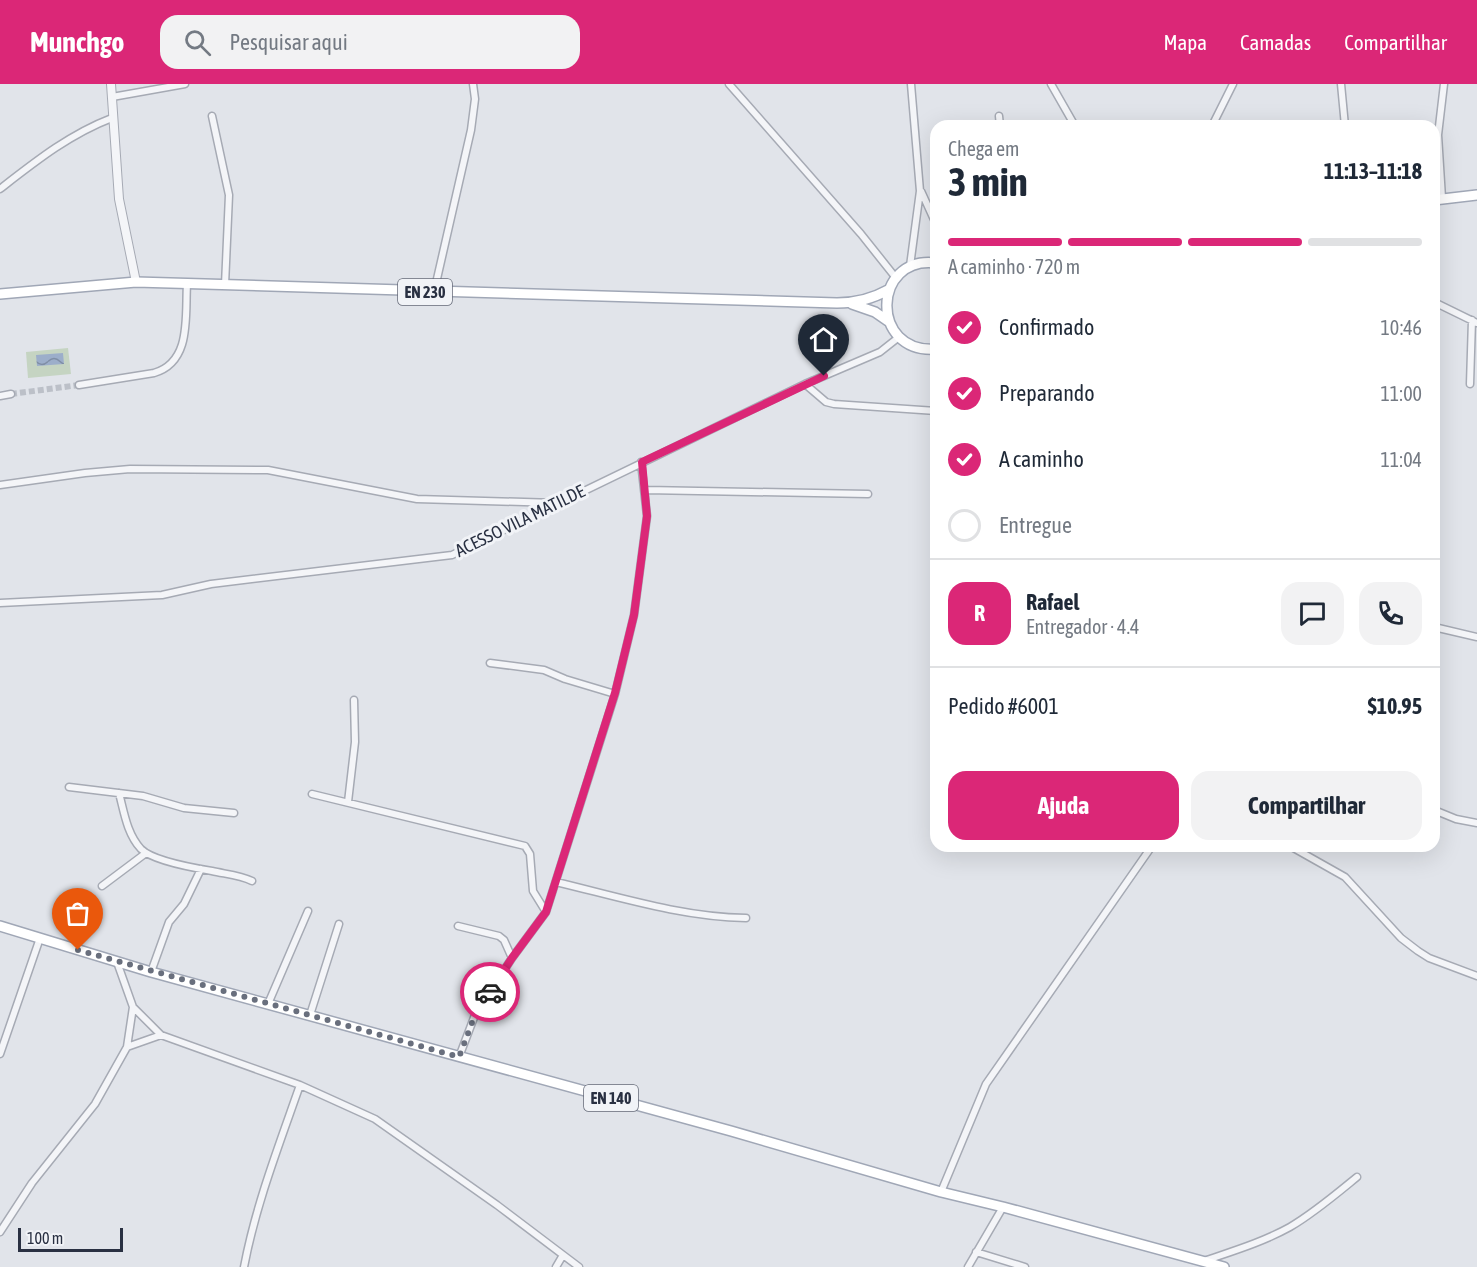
<!DOCTYPE html>
<html lang="pt">
<meta charset="utf-8">
<style>
body{margin:0;font-family:"Asap Condensed",sans-serif;background:#f2f2f3;color:#1f2937;height:100vh;display:flex;flex-direction:column;font-size:22px;white-space:nowrap}
*{box-sizing:border-box;margin:0}
p{font-size:20px;color:#747a83}
.icon{flex:none;width:33px;height:33px;fill:none;stroke:currentColor;stroke-width:2;stroke-linecap:round;stroke-linejoin:round}
.map{position:relative;flex:1;overflow:hidden}
.details{position:absolute;left:930px;top:36px;width:510px;height:732px;display:flex;flex-direction:column;background:#fff;border-radius:18px;box-shadow:0 6px 24px #0002}
.details>*{flex:none}
.scale{position:absolute;left:18px;bottom:15px;width:105px;box-sizing:border-box;padding-left:6px;border:3px solid #293042;border-top:0;font-size:16px;line-height:21px;white-space:nowrap;color:#293042;-webkit-text-stroke:4px #f1f3f7;paint-order:stroke}
.pin{position:absolute;display:grid;place-items:center;width:51px;height:51px;color:#fff;margin:-62px -26px;border-radius:50% 50% 50% 0;rotate:-45deg;box-shadow:0 0 6px #0007}
.pin .icon{rotate:45deg}
.courier{position:absolute;display:grid;place-items:center;width:60px;height:60px;margin:-30px;border:4px solid #db2777;border-radius:50%;background:#fff;color:#222;box-shadow:0 2px 8px #0007}
.summary em{font-style:normal;font-weight:700}
.summary div{display:flex;flex-direction:column-reverse}
.summary{display:flex;align-items:center;justify-content:space-between;height:102px;padding:0 18px}
h1{font-size:39px;font-weight:700;line-height:45px}
.bar{display:grid;grid-template-columns:repeat(4,1fr);gap:9px 6px;align-content:center;height:72px;padding:0 18px}
.bar i{height:8px;border-radius:4px;background:#e0e1e3}
.bar .current{background:#db2777}
.bar p{grid-column:span 4}
.line{display:flex;align-items:center;gap:15px;padding:0 18px;border-top:2px solid #e0e1e3}
.line div{flex:1}
.round{display:grid;place-items:center;flex:none;width:63px;height:63px;border-radius:18px;background:#f2f2f3}
ol{padding:0 18px;list-style:none}
li{display:flex;align-items:center;gap:18px;height:66px}
li p{margin-inline-start:auto}
li .icon{padding:6px;border-radius:50%;background:#db2777;color:#fff;stroke-width:4}
li:last-child{color:#747a83}
li i{width:33px;height:33px;border:3px solid #e0e1e3;border-radius:50%}
.action{display:flex;gap:12px;margin-top:auto;padding:12px 18px}
.action a{flex:1;height:69px;border-radius:18px;background:#db2777;color:#fff;font-size:24px;font-weight:700;line-height:69px;text-align:center}
.action a+a{background:#f2f2f3;color:#1f2937}
header{display:flex;align-items:center;gap:36px;box-sizing:border-box;height:84px;padding:0 30px;background:#db2777;color:#fff}
header strong{font-size:28px}
nav{display:flex;gap:33px;margin-inline-start:auto;font-size:21px}
.search{width:420px;height:54px;background:#f2f2f3;display:flex;align-items:center;gap:15px;box-sizing:border-box;padding:0 21px;border-radius:18px;color:#747a83;font-size:22px}
.map>svg:first-child{display:block}
.green{fill:#c5d4c2}
.water{fill:url(#water-waves)}
.lines{fill:none;stroke-linecap:round;stroke-linejoin:round}
.minor-tunnel{stroke:#bcc0c8;stroke-width:6;stroke-dasharray:6 3;stroke-linecap:butt}
.minor-casing{stroke:#a6aab4;stroke-width:9}
.tertiary-casing{stroke:#a6aab4;stroke-width:10}
.primary-casing{stroke:#a0a7b6;stroke-width:12}
.minor{stroke:#f4f5f8;stroke-width:6}
.tertiary{stroke:#f4f5f8;stroke-width:8}
.primary{stroke:#fff;stroke-width:9}
.done{stroke:#696f7d;stroke-width:6;stroke-dasharray:0 10.8}
.route{stroke:#db2777;stroke-width:8}
.labels{text-anchor:middle;stroke-width:6;stroke-linejoin:round;paint-order:stroke}
.shield{fill:#f1f3f7;stroke:#656a78;stroke-width:1.5}
.shield-label{font-size:16px;font-weight:bold;fill:#293042}
.street-label{font-size:18px;fill:#293042;stroke:#f1f3f7}
</style>
<header>
<strong>Munchgo</strong>
<div class="search"><svg class="icon" aria-label="search" viewBox="0 0 24 24"><circle cx="10" cy="10" r="6"/><path d="M15 15l6 6"/></svg>Pesquisar aqui</div>
<nav><a>Mapa</a><a>Camadas</a><a>Compartilhar</a></nav>
</header>
<div class="map">
<svg width="1477" height="1183" viewBox="0 0 1477 1183">
<defs>
<pattern id="water-waves" width="16" height="10" patternUnits="userSpaceOnUse" patternTransform="scale(1.5)"><rect width="16" height="10" fill="#9caeca"/><path d="M0 5q4-4 8 0t8 0" fill="none" stroke="#7f8ea6"/></pattern>
</defs>
<rect width="100%" height="100%" fill="#e1e4ea"/>
<path class="green" d="M 68,264 L 71,290 L 28,294 L 26,268 Z"/>
<path class="water" d="M 63,269 L 64,280 L 37,282 L 36,271 Z"/>
<g class="lines">
<path class="minor-tunnel" d="M 11,310 L 79,301"/>
<g class="minor-casing">
<path id="minor" d="M 729,0 L 861,150 L 896,194
M 1051,0 L 1075,42
M 1341,0 L 1345,42
M 112,13 L 185,0
M 212,32 L 229,111 L 225,201
M 999,32 L 1000,42
M 1212,42 L 1233,0
M 0,105 C 36,77 70,50 112,34
M 921,107 L 936,140
M 1442,114 L 1438,51 L 1444,0
M 910,182 L 920,107 L 911,0
M 434,208 L 471,46 L 475,15 L 473,0
M 1434,218 L 1477,239
M 805,300 L 826,318 L 834,320 L 936,327
M 1470,300 L 1472,236
M 79,301 L 154,289 C 192,278 185,232 187,200
M 0,312 L 11,310
M 0,401 L 85,389 L 130,385 L 268,386 L 417,415 L 556,419
M 646,406 L 868,410
M 0,519 L 162,511 L 211,500 L 452,471 L 805,300 L 880,268 L 899,253
M 1434,543 L 1477,553
M 490,579 L 544,586 L 565,595 L 615,610
M 69,703 L 143,712 L 184,724 L 234,729
M 119,709 C 124,728 127,750 141,765 C 153,777 194,784 212,787 C 225,790 240,791 252,797
M 312,710 L 525,762 L 530,770 L 533,807 L 546,828
M 348,718 L 355,658 L 354,616
M 1434,726 L 1456,735 L 1477,739
M 1290,762 L 1345,793 L 1401,854 L 1418,867 L 1429,874 L 1477,892
M 556,798 C 619,813 682,833 746,834
M 102,802 L 146,769
M 458,842 L 499,852 L 504,856 L 512,874
M 117,878 L 133,923 L 161,951 L 300,1001 L 375,1035 L 497,1121 L 579,1183
M 151,888 L 169,838 L 184,820 L 201,785
M 268,920 L 308,827
M 310,931 L 339,840
M 127,963 L 161,951
M 0,970 L 40,854
M 459,973 L 475,931 L 512,874 L 546,828 L 615,610 L 634,531 L 647,432 L 641,378
M 941,1108 L 986,1000 L 1152,762
M 0,1148 L 32,1099 L 95,1020 L 127,963 L 133,923
M 976,1168 L 1025,1183
M 1204,1177 C 1233,1167 1263,1158 1290,1143 C 1314,1129 1335,1111 1357,1093
M 244,1183 C 256,1120 279,1061 300,1001
M 556,1183 L 563,1171
M 968,1183 L 1003,1123"/>
</g>
<g class="tertiary-casing">
<path id="tertiary" d="M 111,0 L 119,115 L 136,198"/>
</g>
<g class="primary-casing">
<path id="primary" d="M 1434,116 L 1477,111
M 936,179 C 872,171 869,270 936,265
M 0,210 L 136,198 L 837,219 C 855,219 872,215 888,206
M 852,220 L 875,228 L 888,237
M 0,842 L 151,888 L 731,1047 L 941,1108 L 1003,1123 L 1224,1183"/>
</g>
<use href="#minor" class="minor"/>
<use href="#tertiary" class="tertiary"/>
<use href="#primary" class="primary"/>
</g>
<g class="lines">
<path class="done" d="M 78,866 L 459,973 L 475,931 L 490,908"/>
<path class="route" d="M 490,908 L 512,874 L 546,828 L 615,609 L 634,531 L 647,432 L 642,378 L 824,292"/>
</g>
<g class="labels">
<g class="shield">
<rect x="398" y="195" width="54" height="26" rx="4.5"/>
<rect x="584" y="1001" width="54" height="26" rx="4.5"/>
</g>
<g class="shield-label">
<text x="425" y="214">EN 230</text>
<text x="611" y="1020">EN 140</text>
</g>
<g class="street-label">
<text transform="translate(520 437) rotate(-26)" y="6">ACESSO VILA MATILDE</text>
</g>
</g>
</svg>
<div class="scale">100 m</div>
<div class="pin" style="left:78px;top:866px;background:#ea580c"><svg class="icon" aria-label="bag" viewBox="0 0 24 24"><path d="M5 8h14l-1 12H6zM9 8a3 3 0 0 1 6 0"/></svg></div>
<div class="pin" style="left:824px;top:292px;background:#1f2937"><svg class="icon" aria-label="home" viewBox="0 0 24 24"><path d="M3 11l9-7 9 7M6 9v11h12V9"/></svg></div>
<div class="courier" style="left:490px;top:908px"><svg class="icon" aria-label="car" viewBox="0 0 24 24"><path d="M5 17H2v-5l4-1 3-4h7l3 4 3 1v5h-3M9 17h6M6 11h13"/><circle cx="7" cy="17" r="2"/><circle cx="17" cy="17" r="2"/></svg></div>
<section class="details">
<div class="summary"><div><h1>3 min</h1><p>Chega em</p></div><em>11:13–11:18</em></div>
<div class="bar"><i class="current"></i><i class="current"></i><i class="current"></i><i></i><p>A caminho · 720 m</p></div>
<ol>
<li><svg class="icon" aria-label="check" viewBox="0 0 24 24"><path d="M5 12l5 5 9-10"/></svg>Confirmado<p>10:46</p></li>
<li><svg class="icon" aria-label="check" viewBox="0 0 24 24"><path d="M5 12l5 5 9-10"/></svg>Preparando<p>11:00</p></li>
<li><svg class="icon" aria-label="check" viewBox="0 0 24 24"><path d="M5 12l5 5 9-10"/></svg>A caminho<p>11:04</p></li>
<li><i></i>Entregue</li>
</ol>
<div class="line" style="height:108px"><b class="round" style="background:#db2777;color:#fff">R</b><div><b>Rafael</b><p>Entregador · 4.4</p></div><a class="round"><svg class="icon" aria-label="chat" viewBox="0 0 24 24"><path d="M4 5h16v11H9l-5 4z"/></svg></a><a class="round"><svg class="icon" aria-label="phone" viewBox="0 0 24 24"><path d="M5 4h4l2 5-3 2q2 4 5 5l2-3 5 2v4C11 20 4 13 5 4z"/></svg></a></div>
<div class="line" style="height:78px"><div>Pedido #6001</div><b>$10.95</b></div>
<div class="action"><a>Ajuda</a><a>Compartilhar</a></div>
</section>
</div>
